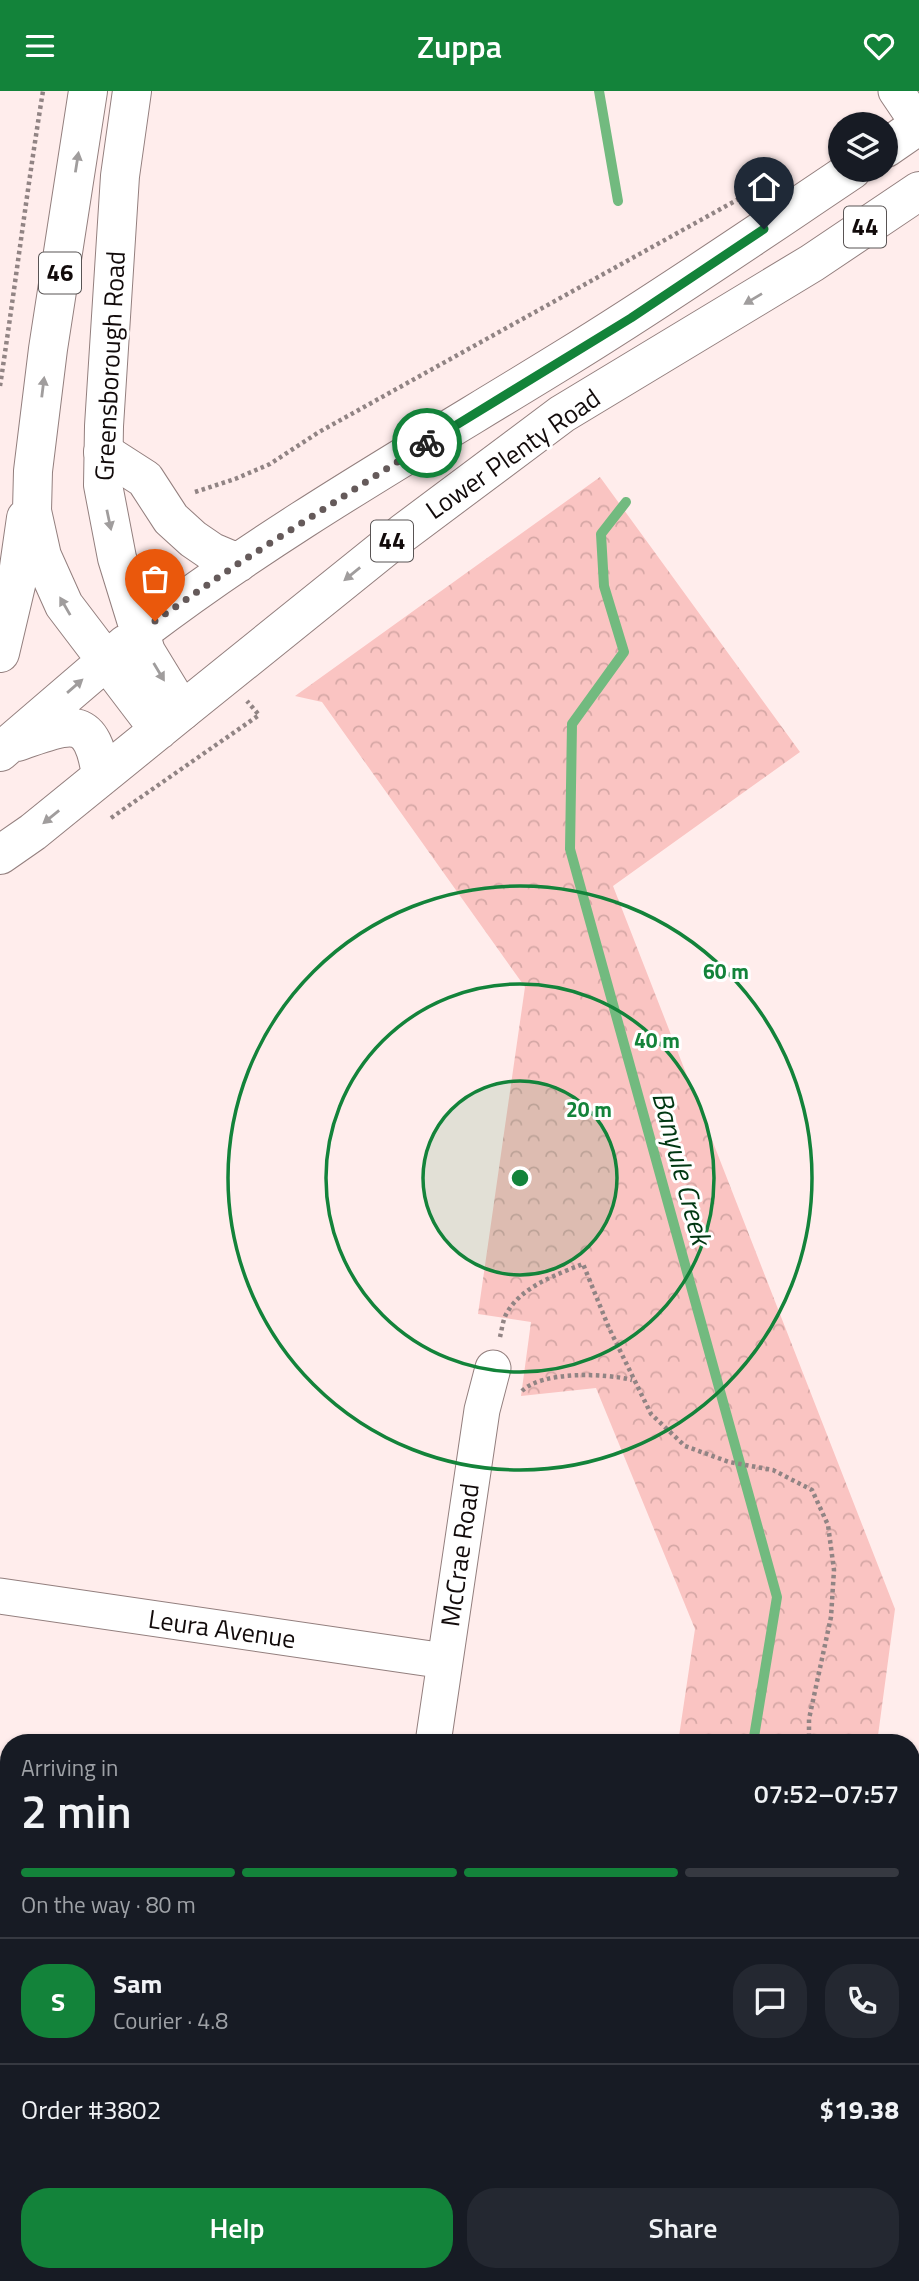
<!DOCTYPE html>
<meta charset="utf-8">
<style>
body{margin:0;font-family:"Titillium Web",sans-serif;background:#242831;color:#f1f3f6;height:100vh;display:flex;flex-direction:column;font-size:26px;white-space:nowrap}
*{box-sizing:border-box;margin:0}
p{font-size:23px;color:#9ea1a6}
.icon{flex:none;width:38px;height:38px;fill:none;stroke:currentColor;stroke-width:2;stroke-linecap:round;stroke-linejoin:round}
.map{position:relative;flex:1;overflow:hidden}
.details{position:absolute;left:0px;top:1643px;width:920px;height:548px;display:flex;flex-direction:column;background:#171b24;border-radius:28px 28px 0 0;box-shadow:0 2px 5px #0004}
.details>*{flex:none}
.tools{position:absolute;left:828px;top:21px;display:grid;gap:14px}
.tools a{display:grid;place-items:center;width:70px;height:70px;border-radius:50%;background:#171b24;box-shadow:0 2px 5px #0004;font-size:35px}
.pin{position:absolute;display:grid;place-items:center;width:60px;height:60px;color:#fff;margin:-72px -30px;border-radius:50% 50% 50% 0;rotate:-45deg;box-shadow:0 0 7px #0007}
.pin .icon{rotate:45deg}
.courier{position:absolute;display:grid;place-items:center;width:70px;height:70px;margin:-35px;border:5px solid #13833a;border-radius:50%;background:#fff;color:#222;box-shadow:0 2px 9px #0007}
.headline em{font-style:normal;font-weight:600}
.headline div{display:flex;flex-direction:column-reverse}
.headline{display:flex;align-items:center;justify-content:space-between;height:119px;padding:0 21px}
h1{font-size:46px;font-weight:600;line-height:52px}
.bar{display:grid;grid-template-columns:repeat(4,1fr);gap:10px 7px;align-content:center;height:84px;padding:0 21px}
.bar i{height:9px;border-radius:5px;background:#363941}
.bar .current{background:#13833a}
.bar p{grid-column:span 4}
.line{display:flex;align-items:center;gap:18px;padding:0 21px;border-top:2px solid #363941}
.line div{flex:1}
.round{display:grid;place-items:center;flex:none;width:74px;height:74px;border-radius:28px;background:#242831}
.primary-button{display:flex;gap:14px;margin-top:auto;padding:14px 21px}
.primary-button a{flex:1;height:80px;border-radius:28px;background:#13833a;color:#fff;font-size:28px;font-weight:600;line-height:80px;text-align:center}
.primary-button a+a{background:#242831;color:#f1f3f6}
header{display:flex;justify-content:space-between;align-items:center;height:91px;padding:0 21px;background:#13833a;color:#fff;font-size:32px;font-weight:600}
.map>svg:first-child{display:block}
.park{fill:url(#park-crowns)}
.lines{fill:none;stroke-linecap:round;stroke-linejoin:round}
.stream{stroke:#72ba7f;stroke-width:10}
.minor-casing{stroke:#937f7e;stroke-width:37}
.primary-casing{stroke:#937f7e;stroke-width:40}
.trunk-casing{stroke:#937f7e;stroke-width:40}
.path{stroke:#918484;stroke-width:4.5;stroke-dasharray:3.5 3.5;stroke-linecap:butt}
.minor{stroke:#fff;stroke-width:35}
.primary{stroke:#fff;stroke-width:38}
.trunk{stroke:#fff;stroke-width:38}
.oneway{fill:#a09d9d}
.done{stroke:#655a5a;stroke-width:7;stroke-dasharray:0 12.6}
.route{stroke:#13833a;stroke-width:9}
.ring{fill:none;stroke:#13833a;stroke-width:3.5}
.labels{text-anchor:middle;stroke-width:6;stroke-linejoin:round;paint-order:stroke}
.shield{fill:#fff;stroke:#595454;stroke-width:2}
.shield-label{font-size:24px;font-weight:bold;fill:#120b0b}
.street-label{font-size:26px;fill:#120b0b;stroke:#fff}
.water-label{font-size:28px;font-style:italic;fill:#003712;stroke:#fff}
.centre{fill:#13833a;stroke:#fff;stroke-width:3.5}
.ring-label{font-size:21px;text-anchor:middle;font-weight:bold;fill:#13833a;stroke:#fff;stroke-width:6;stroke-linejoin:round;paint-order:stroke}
</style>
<header><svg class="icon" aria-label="menu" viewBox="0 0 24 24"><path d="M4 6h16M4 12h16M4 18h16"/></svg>Zuppa<svg class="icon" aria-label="heart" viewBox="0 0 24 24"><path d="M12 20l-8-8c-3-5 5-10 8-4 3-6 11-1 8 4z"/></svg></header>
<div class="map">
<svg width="919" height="2190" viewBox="0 0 919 2190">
<defs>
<pattern id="park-crowns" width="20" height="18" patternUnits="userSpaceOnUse" patternTransform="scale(1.75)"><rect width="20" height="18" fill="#fac4c2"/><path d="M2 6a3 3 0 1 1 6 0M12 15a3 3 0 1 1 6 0" fill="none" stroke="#d5a7a5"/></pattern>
</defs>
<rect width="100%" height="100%" fill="#ffedec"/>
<path class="park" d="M 600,386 L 800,661 L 613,795 L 895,1518 L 877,1652 L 678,1652 L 695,1538 L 596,1297 L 521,1305 L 531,1231 L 478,1223 L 525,896 L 322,611 L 295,605 Z
M 603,2182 L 802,2182 L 801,2190 L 601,2190 Z"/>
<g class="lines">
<path class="stream" d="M 599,0 L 618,110
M 626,411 L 601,443 L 604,495 L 624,561 L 572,633 L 570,758 L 777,1506 L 753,1652
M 678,2190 L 679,2182"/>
<g class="minor-casing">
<path id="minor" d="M 896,0 L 919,34
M 0,1505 L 445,1570
M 433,1652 L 482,1319 L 493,1277
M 0,1997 L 9,1999
M 354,2190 L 355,2182"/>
</g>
<g class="primary-casing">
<path id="primary" d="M 886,57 L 919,34
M 103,361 L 145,388 L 171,428 L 193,448 L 212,461 L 238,472
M 141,541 C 276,438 425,354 569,265 C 665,206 758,142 852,79
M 182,620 L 403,442 L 562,323 L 812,172 L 919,100"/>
</g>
<g class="trunk-casing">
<path id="trunk" d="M 88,0 L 48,258 L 33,380 L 32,420 L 42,465 L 64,514 L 159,639
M 0,562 L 17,490 L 26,427
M 17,651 C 67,634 92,619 101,685
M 0,661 L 126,553
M 0,764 L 33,741 L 182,620 L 146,561 L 117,467 L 103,394 L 104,335 L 120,85 L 132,0"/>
</g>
<path class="path" d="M 0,295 C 15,197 27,98 43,0
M 195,401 L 235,388 L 270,373 L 319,341 L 753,100
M 111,727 L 259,624 L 247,610
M 500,1246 C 502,1238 503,1227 508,1220 C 523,1195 558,1183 583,1173 L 609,1237 L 651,1323 L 685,1355 L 729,1371 L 773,1379 L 812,1399 L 828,1434 L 834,1479 L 831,1526 L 809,1628 L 809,1652
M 522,1300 C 542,1280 605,1282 632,1289
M 740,2190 L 741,2182"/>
<use href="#minor" class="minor"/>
<use href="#primary" class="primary"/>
<use href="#trunk" class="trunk"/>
</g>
<defs><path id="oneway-solid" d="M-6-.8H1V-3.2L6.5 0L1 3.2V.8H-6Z" transform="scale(1.75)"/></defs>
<g class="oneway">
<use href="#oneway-solid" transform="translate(77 71) rotate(-81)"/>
<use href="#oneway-solid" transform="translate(753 208) rotate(149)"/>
<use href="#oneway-solid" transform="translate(43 296) rotate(-83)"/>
<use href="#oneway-solid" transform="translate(109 429) rotate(78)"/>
<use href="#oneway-solid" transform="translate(352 483) rotate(141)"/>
<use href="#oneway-solid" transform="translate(65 515) rotate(-120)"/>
<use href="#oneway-solid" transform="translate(159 581) rotate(59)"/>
<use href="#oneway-solid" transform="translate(75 595) rotate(-41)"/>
<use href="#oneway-solid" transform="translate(51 726) rotate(141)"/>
</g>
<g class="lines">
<path class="done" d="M 155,530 L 239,472 L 427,352"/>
<path class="route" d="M 427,352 L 631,227 L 764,138"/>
</g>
<circle cx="520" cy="1087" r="97" fill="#13833a" fill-opacity=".12"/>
<g class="ring">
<circle cx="520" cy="1087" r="97"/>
<circle cx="520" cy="1087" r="194"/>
<circle cx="520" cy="1087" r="292"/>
</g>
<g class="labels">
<g class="shield">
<rect x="844" y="115.5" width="42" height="41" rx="5"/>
<rect x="39" y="161.5" width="42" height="41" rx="5"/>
<rect x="371" y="429.5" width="42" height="41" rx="5"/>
</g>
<g class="shield-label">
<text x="865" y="144">44</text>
<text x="60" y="190">46</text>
<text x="392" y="458">44</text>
</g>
<g class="street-label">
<text transform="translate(110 275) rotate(-87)" y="9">Greensborough Road</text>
<text transform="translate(513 363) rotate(-35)" y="9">Lower Plenty Road</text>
<text transform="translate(460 1464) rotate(-82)" y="9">McCrae Road</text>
<text transform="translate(222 1538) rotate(8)" y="9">Leura Avenue</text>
</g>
<g class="water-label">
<text transform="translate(682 1077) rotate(75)" y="10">Banyule Creek</text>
</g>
</g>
<circle cx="520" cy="1087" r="10" class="centre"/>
<g class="ring-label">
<text x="726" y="888">60 m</text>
<text x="657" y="957">40 m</text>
<text x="589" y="1026">20 m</text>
</g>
</svg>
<div class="tools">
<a><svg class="icon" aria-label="layers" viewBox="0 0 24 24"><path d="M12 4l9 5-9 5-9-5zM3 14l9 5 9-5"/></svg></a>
</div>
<div class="pin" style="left:155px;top:530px;background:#ea580c"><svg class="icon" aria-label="bag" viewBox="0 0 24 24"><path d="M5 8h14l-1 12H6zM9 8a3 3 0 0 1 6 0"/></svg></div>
<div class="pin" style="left:764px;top:138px;background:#1f2937"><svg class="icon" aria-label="home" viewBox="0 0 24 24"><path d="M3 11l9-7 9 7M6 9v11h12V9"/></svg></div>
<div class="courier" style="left:427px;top:352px"><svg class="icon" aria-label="bike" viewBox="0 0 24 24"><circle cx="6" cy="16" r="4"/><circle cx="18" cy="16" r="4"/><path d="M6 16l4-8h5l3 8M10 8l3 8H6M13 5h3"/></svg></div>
<section class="details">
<div class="headline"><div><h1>2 min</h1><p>Arriving in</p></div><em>07:52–07:57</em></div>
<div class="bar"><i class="current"></i><i class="current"></i><i class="current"></i><i></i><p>On the way · 80 m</p></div>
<div class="line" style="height:126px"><b class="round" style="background:#13833a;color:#fff">S</b><div><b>Sam</b><p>Courier · 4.8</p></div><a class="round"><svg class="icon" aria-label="chat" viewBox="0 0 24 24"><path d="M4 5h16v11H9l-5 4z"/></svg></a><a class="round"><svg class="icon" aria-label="phone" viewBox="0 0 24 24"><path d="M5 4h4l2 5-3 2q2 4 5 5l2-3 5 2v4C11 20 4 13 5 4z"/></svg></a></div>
<div class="line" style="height:91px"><div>Order #3802</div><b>$19.38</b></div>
<div class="primary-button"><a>Help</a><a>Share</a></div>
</section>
</div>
